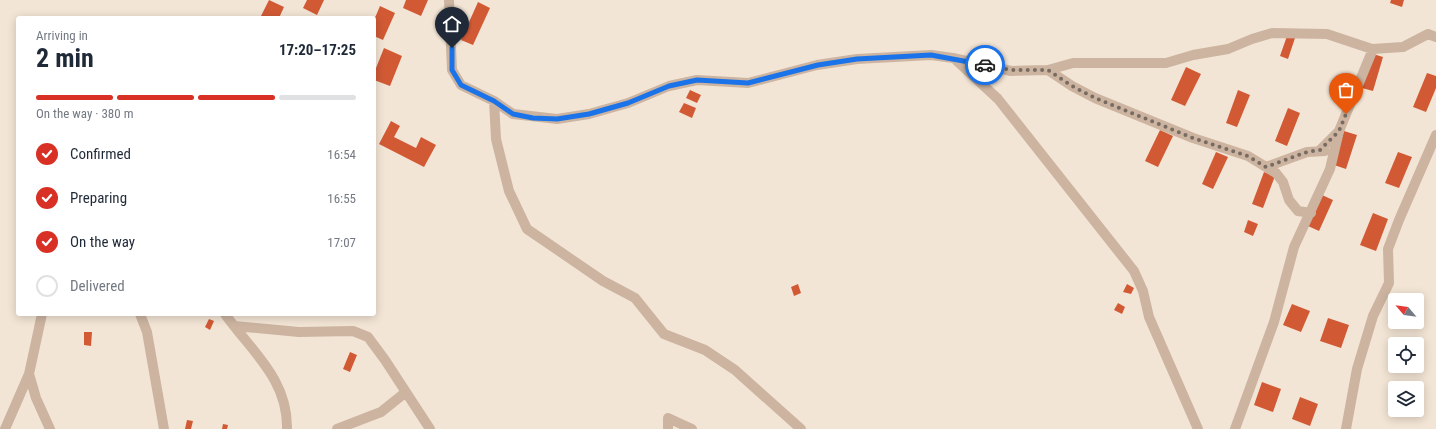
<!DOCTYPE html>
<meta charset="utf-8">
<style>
body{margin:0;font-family:"Roboto Condensed",sans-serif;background:#f2f2f3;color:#1f2937;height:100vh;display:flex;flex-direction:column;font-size:15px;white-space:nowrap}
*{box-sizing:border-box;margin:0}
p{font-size:13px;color:#747a83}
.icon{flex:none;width:22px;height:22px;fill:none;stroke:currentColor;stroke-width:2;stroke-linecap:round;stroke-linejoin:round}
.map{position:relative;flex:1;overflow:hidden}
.panel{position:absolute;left:16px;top:16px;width:360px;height:300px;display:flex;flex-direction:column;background:#fff;border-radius:4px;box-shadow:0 2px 10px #0003}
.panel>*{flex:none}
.needle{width:26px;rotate:299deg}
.buttons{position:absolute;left:1388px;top:293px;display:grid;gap:8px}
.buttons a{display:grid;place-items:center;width:36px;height:36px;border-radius:4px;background:#fff;box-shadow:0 2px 10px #0003;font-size:20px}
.pin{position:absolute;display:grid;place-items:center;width:34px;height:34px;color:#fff;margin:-41px -17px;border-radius:50% 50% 50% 0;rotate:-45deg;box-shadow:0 0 4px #0007}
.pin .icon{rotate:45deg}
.courier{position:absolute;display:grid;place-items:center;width:40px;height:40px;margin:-20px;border:3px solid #1a73e8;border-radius:50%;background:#fff;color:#222;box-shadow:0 1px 5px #0007}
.head em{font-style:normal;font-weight:700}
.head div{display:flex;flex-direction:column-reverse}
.head{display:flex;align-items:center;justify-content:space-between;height:68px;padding:0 20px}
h1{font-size:26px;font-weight:700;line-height:30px}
.bar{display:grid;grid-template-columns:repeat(4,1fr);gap:6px 4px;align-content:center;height:48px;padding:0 20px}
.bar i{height:5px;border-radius:3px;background:#e0e1e3}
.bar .active{background:#d93025}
.bar p{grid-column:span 4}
ol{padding:0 20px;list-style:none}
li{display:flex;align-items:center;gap:12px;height:44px}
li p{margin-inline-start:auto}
li .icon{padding:4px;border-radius:50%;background:#d93025;color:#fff;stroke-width:4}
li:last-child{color:#747a83}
li i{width:22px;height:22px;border:2px solid #e0e1e3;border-radius:50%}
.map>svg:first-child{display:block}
.building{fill:#d15a35}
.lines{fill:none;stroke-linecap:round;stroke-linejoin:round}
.minor{stroke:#ccb4a1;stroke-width:10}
.done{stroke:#786b62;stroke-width:4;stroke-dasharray:0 7.2}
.route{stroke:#1a73e8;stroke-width:5}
</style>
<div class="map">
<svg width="1436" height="429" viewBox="0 0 1436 429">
<rect width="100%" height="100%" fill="#f3e5d5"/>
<path class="building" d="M 269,0 L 284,7 L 279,18 L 260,18 Z
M 307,0 L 324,0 L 317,15 L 303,8 Z
M 406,0 L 428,0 L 421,16 L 403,8 Z
M 1391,0 L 1404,0 L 1402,7 L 1390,3 Z
M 478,2 L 490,8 L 473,45 L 461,40 Z
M 380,6 L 395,13 L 383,40 L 374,36 L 374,20 Z
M 1287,36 L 1295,38 L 1288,59 L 1280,56 Z
M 384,48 L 402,56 L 390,86 L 374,80 L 374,73 Z
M 1373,54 L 1383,57 L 1373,91 L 1362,88 Z
M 1186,67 L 1201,74 L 1185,106 L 1171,100 Z
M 1427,73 L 1436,76 L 1436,88 L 1426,112 L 1413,107 Z
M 690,90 L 701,95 L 697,103 L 686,98 Z
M 1238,90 L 1250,95 L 1237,127 L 1226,123 Z
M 684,103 L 696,108 L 692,118 L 679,112 Z
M 1288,108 L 1300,113 L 1287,146 L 1275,141 Z
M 391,121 L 400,126 L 394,137 L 416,148 L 421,137 L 436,145 L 424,167 L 379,144 Z
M 1160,130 L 1173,136 L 1158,167 L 1145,161 Z
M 1344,131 L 1357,135 L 1346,169 L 1334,165 Z
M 1216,152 L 1228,157 L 1213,189 L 1202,184 Z
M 1398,152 L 1412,157 L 1399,188 L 1385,183 Z
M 1264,172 L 1275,176 L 1263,208 L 1252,204 Z
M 1322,195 L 1333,200 L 1319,231 L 1308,226 Z
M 1373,213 L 1388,219 L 1376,251 L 1360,245 Z
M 1248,220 L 1258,224 L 1253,236 L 1244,232 Z
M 798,284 L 801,293 L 794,296 L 791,287 Z
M 1127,284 L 1134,288 L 1131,294 L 1123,292 Z
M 1118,303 L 1125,307 L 1122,314 L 1114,310 Z
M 1292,304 L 1310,311 L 1301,332 L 1283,325 Z
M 1328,318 L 1349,325 L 1341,348 L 1320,341 Z
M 209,319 L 214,321 L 210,330 L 205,327 Z
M 84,332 L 92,332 L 91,346 L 84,345 Z
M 350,352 L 357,355 L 350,372 L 343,369 Z
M 1262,382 L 1281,389 L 1273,412 L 1254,405 Z
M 1300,397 L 1318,404 L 1310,426 L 1292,419 Z
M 187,420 L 193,421 L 191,429 L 185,429 Z
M 223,424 L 228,425 L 227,429 L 222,429 Z"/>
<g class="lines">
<path class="minor" d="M 449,0 L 452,70 L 461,85 L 494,101 L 513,114 L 557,119 L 589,114 L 628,103 L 669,86 L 697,80 L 748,83 L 817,65 L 857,59 L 931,55 L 953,58 L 1011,71 L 1048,70 L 1073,63 L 1166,63 L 1193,55 L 1228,49 L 1252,39 L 1272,33 L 1327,34 L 1372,49 L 1403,47 L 1428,34 L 1436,37
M 956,60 L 998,99 L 1134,271 L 1143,291 L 1149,317 L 1198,429
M 1048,70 L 1072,86 L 1095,98 L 1193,138 L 1248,156 L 1276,173 L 1283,182 L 1289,200 L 1298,211 L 1311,213
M 494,101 L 496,139 L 509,191 L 527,229 L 603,281 L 635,298 L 664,334 L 705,350 L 735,370 L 801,429
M 1320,150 L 1339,131 L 1373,49
M 1266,167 L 1307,152 L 1325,151
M 140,314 L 147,332 L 164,429
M 225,314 C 252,352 288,379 287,429
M 234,326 L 299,332 L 353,331 L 368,337 L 385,360 L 430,429
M 29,374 L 36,398 L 50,429
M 5,429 L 29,374 L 42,314
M 337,429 L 381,412 L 406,392
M 668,429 L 668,418 L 692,429
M 1235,429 L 1274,322 L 1294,247 L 1330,169 L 1339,131
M 1346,429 L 1357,369 L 1373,316 L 1389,283 L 1388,249 L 1399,220 L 1436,135"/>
</g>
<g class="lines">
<path class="done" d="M 985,65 L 1011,70 L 1048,70 L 1072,86 L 1095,98 L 1193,138 L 1248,156 L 1266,167 L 1307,152 L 1320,150 L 1339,131 L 1346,114"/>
<path class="route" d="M 452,48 L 452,70 L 461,85 L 494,101 L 513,114 L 533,118 L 557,119 L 589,114 L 628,103 L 669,86 L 697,80 L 748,83 L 818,65 L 857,59 L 931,55 L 985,65"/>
</g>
</svg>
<div class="buttons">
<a><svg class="needle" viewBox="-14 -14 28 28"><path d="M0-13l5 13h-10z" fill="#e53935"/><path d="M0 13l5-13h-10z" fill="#747a83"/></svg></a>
<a><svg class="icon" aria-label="locate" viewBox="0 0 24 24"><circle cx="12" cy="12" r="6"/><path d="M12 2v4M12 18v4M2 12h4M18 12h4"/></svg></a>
<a><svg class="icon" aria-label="layers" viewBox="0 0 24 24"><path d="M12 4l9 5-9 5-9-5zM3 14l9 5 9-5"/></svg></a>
</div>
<div class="pin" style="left:1346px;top:114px;background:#ea580c"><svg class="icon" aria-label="bag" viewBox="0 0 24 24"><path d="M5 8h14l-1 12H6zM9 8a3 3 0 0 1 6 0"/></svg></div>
<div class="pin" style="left:452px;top:48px;background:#1f2937"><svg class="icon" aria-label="home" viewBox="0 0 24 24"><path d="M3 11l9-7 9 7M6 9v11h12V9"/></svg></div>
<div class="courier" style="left:985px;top:65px"><svg class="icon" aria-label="car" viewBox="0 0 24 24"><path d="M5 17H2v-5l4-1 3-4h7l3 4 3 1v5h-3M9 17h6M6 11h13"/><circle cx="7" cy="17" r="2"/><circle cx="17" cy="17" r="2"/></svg></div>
<section class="panel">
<div class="head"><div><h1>2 min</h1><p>Arriving in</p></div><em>17:20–17:25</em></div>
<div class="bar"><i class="active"></i><i class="active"></i><i class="active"></i><i></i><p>On the way · 380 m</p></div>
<ol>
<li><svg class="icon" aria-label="check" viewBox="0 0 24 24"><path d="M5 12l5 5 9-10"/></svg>Confirmed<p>16:54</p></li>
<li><svg class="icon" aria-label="check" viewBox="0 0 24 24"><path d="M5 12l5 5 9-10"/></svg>Preparing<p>16:55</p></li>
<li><svg class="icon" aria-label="check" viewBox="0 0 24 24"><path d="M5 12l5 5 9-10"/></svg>On the way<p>17:07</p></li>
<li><i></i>Delivered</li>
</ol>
</section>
</div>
